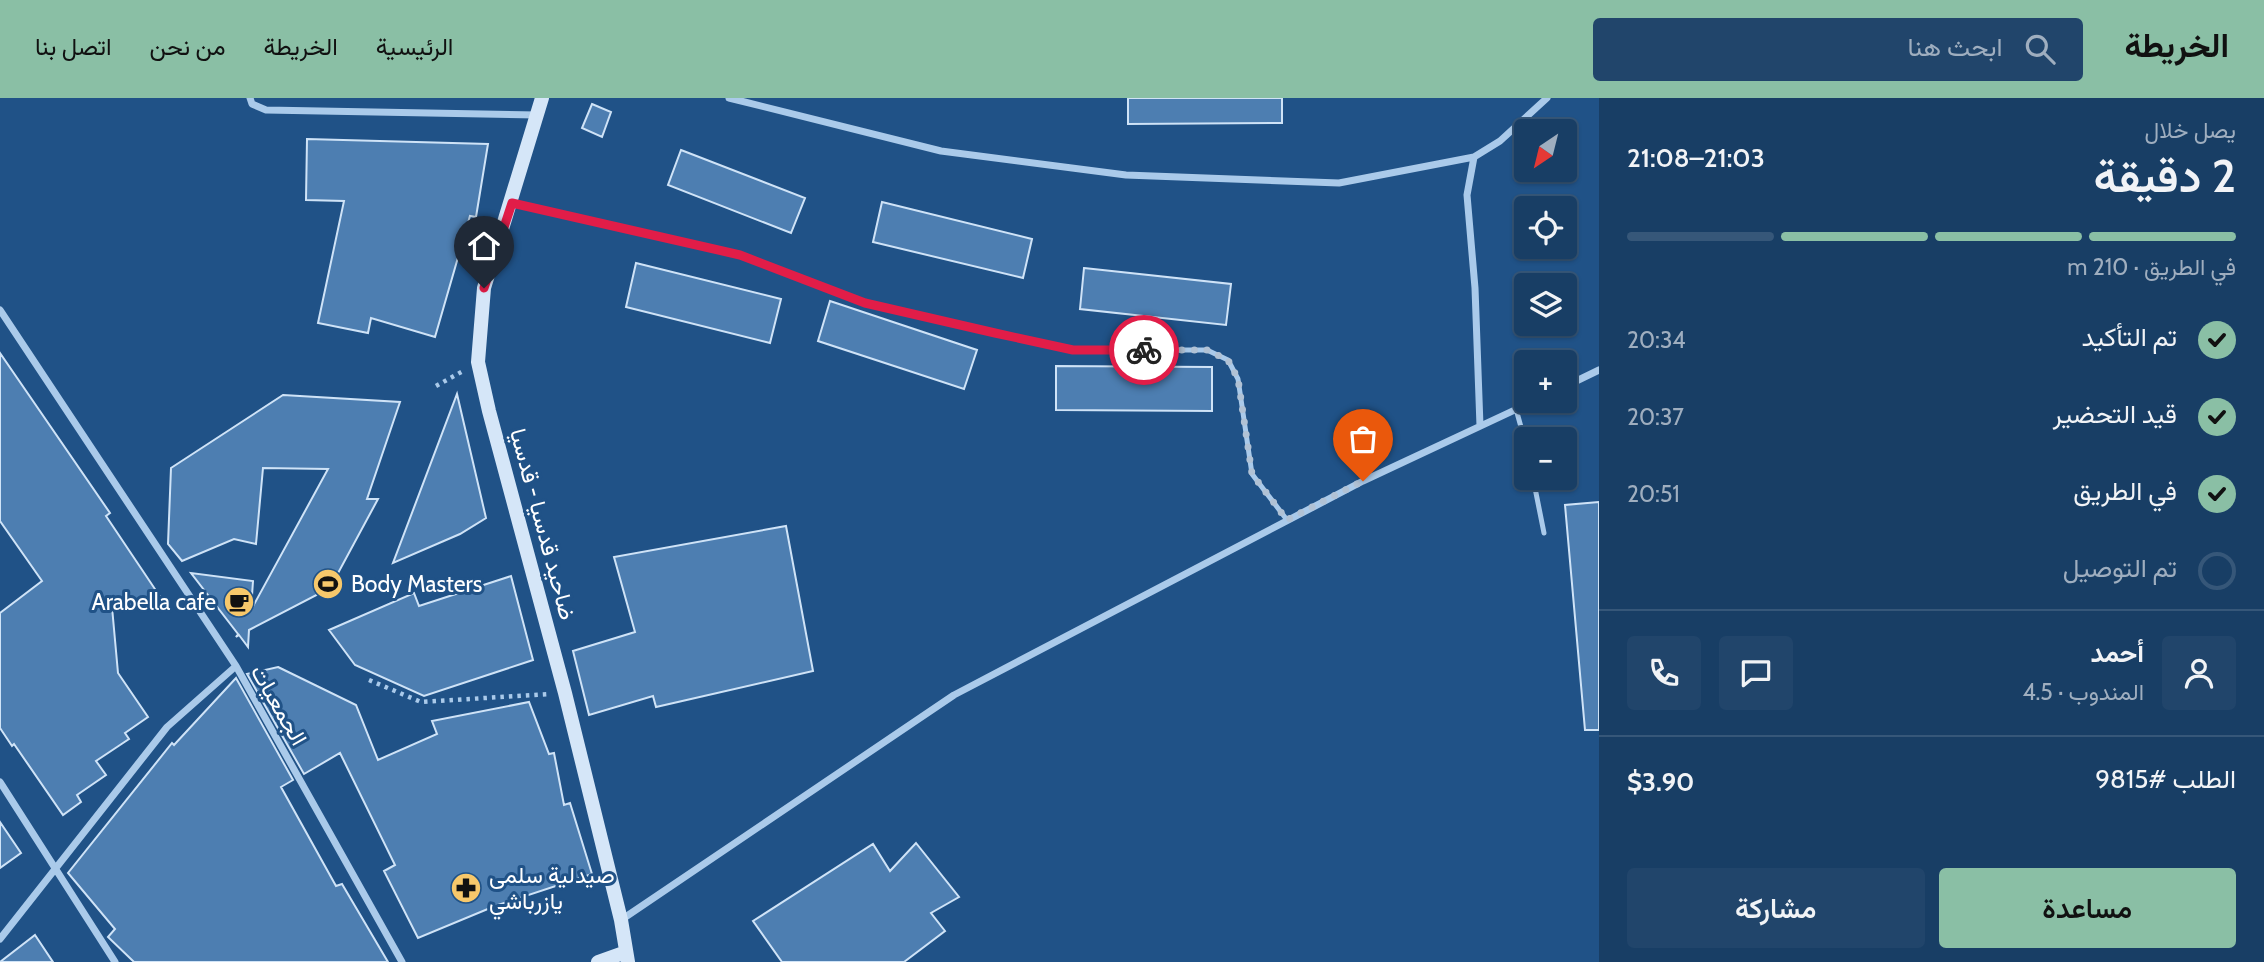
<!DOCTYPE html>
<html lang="ar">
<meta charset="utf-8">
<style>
body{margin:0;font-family:Cabin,Vazirmatn,sans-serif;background:#21456b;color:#f1f3f6;direction:rtl;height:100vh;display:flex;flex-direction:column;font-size:26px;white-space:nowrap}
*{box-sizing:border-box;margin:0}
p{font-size:23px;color:#9faebf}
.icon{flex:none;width:38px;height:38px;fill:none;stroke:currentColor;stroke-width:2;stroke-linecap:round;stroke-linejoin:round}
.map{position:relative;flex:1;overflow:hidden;direction:ltr}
.side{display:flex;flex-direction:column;background:#183e65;width:665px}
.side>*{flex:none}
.needle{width:46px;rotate:215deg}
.controls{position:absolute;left:1514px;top:21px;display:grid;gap:14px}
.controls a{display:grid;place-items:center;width:63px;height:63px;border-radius:7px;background:#183e65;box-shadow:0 2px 5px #0004,0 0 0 2px #365779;font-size:35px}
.pin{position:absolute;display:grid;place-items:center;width:60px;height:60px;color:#fff;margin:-72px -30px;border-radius:50% 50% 50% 0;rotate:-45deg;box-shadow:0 0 7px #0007}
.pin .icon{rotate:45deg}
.courier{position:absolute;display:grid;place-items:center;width:70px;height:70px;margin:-35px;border:5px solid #e11d48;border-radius:50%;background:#fff;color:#222;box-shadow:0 2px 9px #0007}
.summary em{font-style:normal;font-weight:600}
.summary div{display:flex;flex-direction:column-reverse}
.summary{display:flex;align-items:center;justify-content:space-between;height:119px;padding:0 28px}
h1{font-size:46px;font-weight:600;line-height:52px}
.bar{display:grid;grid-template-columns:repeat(4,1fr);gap:10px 7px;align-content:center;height:84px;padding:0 28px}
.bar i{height:9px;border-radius:5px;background:#365779}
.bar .current{background:#8abfa5}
.bar p{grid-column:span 4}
.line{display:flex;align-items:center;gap:18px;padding:0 28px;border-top:2px solid #365779}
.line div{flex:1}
.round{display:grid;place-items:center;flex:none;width:74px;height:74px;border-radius:7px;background:#21456b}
ol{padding:0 28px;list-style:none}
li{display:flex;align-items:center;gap:21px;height:77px}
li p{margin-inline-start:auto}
li .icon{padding:7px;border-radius:50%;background:#8abfa5;color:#111;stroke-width:4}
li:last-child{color:#9faebf}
li i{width:38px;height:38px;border:4px solid #365779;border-radius:50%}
.primary-button{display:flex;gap:14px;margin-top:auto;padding:14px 28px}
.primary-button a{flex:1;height:80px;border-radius:7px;background:#8abfa5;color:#111;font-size:28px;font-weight:600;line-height:80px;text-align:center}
.primary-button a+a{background:#21456b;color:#f1f3f6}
header{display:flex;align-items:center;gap:42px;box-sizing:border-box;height:98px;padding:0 35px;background:#8abfa5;color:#111}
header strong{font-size:33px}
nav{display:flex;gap:38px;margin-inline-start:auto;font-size:24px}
.search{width:490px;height:63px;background:#21456b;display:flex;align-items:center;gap:18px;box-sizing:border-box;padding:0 24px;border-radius:7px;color:#9faebf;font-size:26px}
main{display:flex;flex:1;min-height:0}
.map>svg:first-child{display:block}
.building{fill:#4d7eb1;stroke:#cfe3f7;stroke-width:2}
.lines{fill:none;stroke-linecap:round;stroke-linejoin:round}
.path{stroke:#aacaea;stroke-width:4.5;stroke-dasharray:3.5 5;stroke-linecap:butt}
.lane{stroke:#aacaea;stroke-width:5}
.street{stroke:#aacaea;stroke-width:7}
.secondary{stroke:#d5e6f8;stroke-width:14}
.done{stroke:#b1c2d5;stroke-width:7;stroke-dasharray:0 12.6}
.route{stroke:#e11d48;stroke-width:9}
.labels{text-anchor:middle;stroke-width:6;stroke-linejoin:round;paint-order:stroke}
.street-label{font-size:23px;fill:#fff;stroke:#205287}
.poi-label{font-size:23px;fill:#fff;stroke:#205287;text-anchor:start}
</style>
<header>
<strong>الخريطة</strong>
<div class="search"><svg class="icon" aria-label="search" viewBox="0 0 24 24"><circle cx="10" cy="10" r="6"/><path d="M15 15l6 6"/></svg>ابحث هنا</div>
<nav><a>الرئيسية</a><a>الخريطة</a><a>من نحن</a><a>اتصل بنا</a></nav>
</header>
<main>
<section class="side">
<div class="summary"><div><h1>2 دقيقة</h1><p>يصل خلال</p></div><em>21:03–21:08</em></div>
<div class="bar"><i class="current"></i><i class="current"></i><i class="current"></i><i></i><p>في الطريق · 210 m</p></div>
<ol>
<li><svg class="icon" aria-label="check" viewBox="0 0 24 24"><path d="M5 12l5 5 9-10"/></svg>تم التأكيد<p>20:34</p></li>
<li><svg class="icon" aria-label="check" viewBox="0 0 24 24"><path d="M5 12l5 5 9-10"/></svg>قيد التحضير<p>20:37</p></li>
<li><svg class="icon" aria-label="check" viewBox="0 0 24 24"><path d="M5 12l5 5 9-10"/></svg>في الطريق<p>20:51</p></li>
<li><i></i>تم التوصيل</li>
</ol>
<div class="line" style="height:126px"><a class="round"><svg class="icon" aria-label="person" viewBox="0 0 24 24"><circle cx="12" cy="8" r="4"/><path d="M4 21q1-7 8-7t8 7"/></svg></a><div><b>أحمد</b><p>المندوب · 4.5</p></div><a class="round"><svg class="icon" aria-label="chat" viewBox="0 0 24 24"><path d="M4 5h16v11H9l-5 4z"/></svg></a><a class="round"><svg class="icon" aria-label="phone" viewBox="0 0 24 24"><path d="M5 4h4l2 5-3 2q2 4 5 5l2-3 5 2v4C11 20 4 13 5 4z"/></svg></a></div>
<div class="line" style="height:91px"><div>الطلب #9815</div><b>$3.90</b></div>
<div class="primary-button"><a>مساعدة</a><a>مشاركة</a></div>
</section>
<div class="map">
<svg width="1599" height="864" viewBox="0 0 1599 864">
<rect width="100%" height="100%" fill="#205287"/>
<path class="building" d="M 1128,0 L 1282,0 L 1282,25 L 1128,26 Z
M 592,6 L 611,14 L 602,39 L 582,30 Z
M 307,41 L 488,46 L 476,119 L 470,118 L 435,239 L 371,220 L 368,235 L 318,225 L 344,103 L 306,102 Z
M 681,52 L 805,100 L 791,135 L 668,87 Z
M 882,104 L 1032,141 L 1023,180 L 873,144 Z
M 636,165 L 781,201 L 770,245 L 626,209 Z
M 1084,170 L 1231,186 L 1226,227 L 1080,211 Z
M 830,203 L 977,252 L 964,291 L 818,243 Z
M 0,255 L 110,415 L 106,418 L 165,506 L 112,509 L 118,575 L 148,619 L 125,635 L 129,641 L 96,663 L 106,677 L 77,697 L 81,704 L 63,717 L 14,646 L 12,648 L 0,630 L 0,515 L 42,483 L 0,423 Z
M 1056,268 L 1212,269 L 1212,313 L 1056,312 Z
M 457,296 L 486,420 L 460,436 L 393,465 Z
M 283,297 L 400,304 L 367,401 L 378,401 L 330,490 L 249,532 L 248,549 L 239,537 L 236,539 L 238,536 L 191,475 L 253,483 L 251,512 L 328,371 L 263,370 L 256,446 L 234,441 L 182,463 L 168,446 L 171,370 Z
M 1599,404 L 1599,632 L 1585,632 L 1565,407 Z
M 786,428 L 813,573 L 656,609 L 653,598 L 589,617 L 573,553 L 635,534 L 614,459 Z
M 511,478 L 533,562 L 424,598 L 355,567 L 329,532 L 414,495 L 419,508 Z
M 278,569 L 356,607 L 378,662 L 437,636 L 432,623 L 529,604 L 549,656 L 554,655 L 564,707 L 570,705 L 592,776 L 495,808 L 418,840 L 384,773 L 395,767 L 340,655 L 304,676 L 247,576 Z
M 236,580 L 293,682 L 281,689 L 336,788 L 342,786 L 388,864 L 134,864 L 108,839 L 115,831 L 68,775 L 172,645 L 174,647 Z
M 0,724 L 21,755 L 0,770 Z
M 916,745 L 959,799 L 931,815 L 945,833 L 904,864 L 782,864 L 753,823 L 873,746 L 890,773 Z
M 35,837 L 53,864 L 0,864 Z"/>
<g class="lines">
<path class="path" d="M 436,288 L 463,273
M 369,582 L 421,604 L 549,596"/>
<path class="lane" d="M 512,105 L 740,157 L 865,205 L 994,235 L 1074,252 L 1207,252 L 1228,262 L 1238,281 L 1252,376 L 1287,422
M 1516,311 L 1526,347
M 1533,380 L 1544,435"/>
<path class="street" d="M 250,0 L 252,6 L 266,12 L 537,17
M 729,0 L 941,53 L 1126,77 L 1339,85 L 1474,59 L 1500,43 L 1547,0
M 1474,59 L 1467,97 L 1475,190 L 1480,328
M 0,212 L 236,568 L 402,864
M 1564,289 L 1599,272
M 0,684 L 115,864
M 621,822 L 954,597 L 1363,383 L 1534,303
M 0,841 L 167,629 L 236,568"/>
<path class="secondary" d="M 542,0 L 484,190 L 478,264 L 489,313 L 565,595 L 621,822 L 628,864
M 598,864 L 626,854"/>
</g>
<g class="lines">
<path class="done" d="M 1144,252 L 1207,252 L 1228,262 L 1238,281 L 1252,376 L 1287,422 L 1363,383"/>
<path class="route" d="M 484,190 L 512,105 L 740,157 L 865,205 L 995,235 L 1073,252 L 1144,252"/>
</g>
<defs>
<g id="stadium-disc" transform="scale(1.575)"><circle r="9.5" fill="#f7c86b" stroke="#205287"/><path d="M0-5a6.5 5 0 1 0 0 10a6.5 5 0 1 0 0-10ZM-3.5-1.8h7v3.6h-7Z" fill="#111"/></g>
<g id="cafe-disc" transform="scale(1.575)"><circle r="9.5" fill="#f7c86b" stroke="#205287"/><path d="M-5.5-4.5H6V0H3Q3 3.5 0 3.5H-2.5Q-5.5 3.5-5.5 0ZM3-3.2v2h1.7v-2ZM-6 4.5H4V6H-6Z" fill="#111"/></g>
<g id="pharmacy-disc" transform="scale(1.575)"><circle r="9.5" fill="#f7c86b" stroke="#205287"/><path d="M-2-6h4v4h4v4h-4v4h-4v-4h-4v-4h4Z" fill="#111"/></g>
</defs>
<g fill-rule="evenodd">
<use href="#stadium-disc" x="328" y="486"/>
<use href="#cafe-disc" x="239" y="504"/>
<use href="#pharmacy-disc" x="466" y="790"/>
</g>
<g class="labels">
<g class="street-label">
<text transform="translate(543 426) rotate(75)" y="8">ضاحيد قدسيا - قدسيا</text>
<text transform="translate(279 607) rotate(60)" y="8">الجمعيات</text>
</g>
<g class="poi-label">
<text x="351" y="494">Body Masters</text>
<text x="216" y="512" text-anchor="end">Arabella cafe</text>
<text x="489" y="785">صيدلية سلمى<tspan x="489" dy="26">يازرباشي</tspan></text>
</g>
</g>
</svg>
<div class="controls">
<a><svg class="needle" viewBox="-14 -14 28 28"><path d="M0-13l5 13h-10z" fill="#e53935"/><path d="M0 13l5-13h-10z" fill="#9faebf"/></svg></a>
<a><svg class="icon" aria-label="locate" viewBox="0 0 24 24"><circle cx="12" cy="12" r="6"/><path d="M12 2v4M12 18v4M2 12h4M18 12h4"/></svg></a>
<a><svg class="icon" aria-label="layers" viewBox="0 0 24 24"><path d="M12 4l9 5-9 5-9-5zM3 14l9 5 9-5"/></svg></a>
<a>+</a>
<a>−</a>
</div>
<div class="pin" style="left:1363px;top:383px;background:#ea580c"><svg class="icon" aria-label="bag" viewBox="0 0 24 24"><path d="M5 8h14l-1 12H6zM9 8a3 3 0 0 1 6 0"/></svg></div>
<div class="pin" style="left:484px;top:190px;background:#1f2937"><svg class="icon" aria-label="home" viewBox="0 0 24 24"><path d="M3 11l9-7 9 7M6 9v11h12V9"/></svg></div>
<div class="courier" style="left:1144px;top:252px"><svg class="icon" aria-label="bike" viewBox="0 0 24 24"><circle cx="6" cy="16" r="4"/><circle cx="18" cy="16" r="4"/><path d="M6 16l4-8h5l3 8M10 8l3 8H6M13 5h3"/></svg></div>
</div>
</main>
